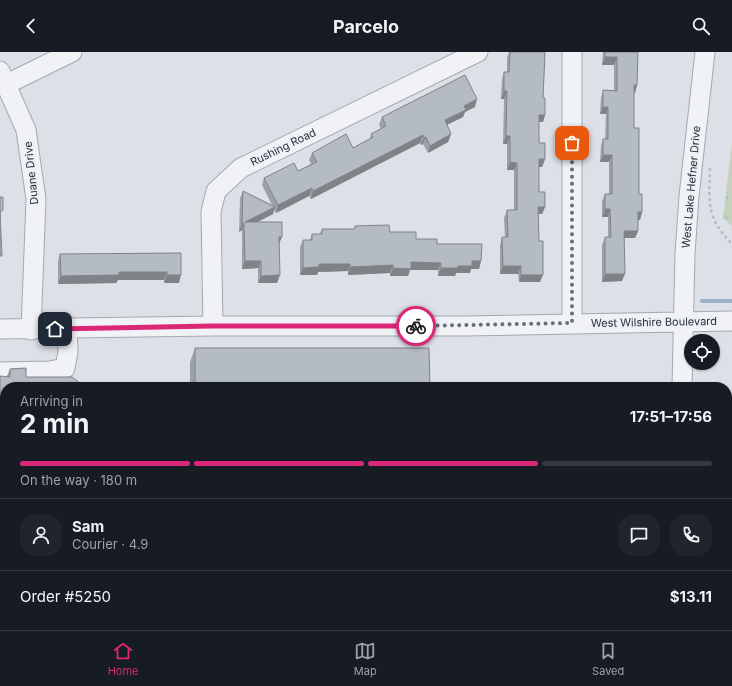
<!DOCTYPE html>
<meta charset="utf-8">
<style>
body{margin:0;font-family:Inter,sans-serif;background:#20242c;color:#f1f3f6;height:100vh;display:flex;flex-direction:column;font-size:15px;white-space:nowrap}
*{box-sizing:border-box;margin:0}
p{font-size:13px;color:#9ea1a6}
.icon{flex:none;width:22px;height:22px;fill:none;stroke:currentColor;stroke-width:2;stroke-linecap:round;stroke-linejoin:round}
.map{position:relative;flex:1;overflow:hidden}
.details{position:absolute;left:0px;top:330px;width:732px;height:248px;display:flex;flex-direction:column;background:#171b24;border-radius:16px 16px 0 0;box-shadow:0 1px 3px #0004}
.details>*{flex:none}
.fabs{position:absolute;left:684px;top:282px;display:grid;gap:8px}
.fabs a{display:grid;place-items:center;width:36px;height:36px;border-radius:50%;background:#171b24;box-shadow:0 1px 3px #0004;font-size:20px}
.pin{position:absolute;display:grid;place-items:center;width:34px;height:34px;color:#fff;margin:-17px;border-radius:8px;box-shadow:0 2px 6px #0006}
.courier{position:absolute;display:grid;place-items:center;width:40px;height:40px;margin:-20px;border:3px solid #db2777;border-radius:50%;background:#fff;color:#222;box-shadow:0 1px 5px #0007}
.head em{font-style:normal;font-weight:700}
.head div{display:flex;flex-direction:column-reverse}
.head{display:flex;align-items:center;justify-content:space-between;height:68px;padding:0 20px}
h1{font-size:26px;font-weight:700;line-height:30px}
.bar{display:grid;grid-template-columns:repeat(4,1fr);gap:6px 4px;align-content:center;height:48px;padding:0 20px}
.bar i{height:5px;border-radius:3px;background:#363941}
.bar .current{background:#db2777}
.bar p{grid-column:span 4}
.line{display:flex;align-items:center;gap:10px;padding:0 20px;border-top:1px solid #363941}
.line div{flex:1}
.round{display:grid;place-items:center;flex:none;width:42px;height:42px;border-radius:16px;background:#20242c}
header{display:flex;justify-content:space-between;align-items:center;height:52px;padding:0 20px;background:#171b24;font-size:18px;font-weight:700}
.menu{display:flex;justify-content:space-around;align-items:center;height:56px;border-top:1px solid #363941;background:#171b24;font-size:11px;color:#9ea1a6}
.menu a{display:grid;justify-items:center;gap:2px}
.menu .current{color:#db2777}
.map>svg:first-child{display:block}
.grass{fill:url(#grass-tufts)}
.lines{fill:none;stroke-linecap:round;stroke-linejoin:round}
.stream{stroke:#99b1c6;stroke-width:4}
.minor-casing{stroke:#a3a8b1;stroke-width:21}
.path{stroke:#b8bcc1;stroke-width:2.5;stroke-dasharray:3 3;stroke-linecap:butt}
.minor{stroke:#f0f2f5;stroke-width:19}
.wall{fill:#9ca1a8}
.shaded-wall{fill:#7f8388}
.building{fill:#b5bbc3;stroke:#7f8388}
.done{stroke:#676e78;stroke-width:4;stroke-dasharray:0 7.2}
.route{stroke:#db2777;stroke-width:5}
.labels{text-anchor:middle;stroke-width:3;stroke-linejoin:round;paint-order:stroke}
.street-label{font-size:11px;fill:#27303d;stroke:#edf0f5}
</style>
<header><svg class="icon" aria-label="back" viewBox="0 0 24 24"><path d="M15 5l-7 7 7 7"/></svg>Parcelo<svg class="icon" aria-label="search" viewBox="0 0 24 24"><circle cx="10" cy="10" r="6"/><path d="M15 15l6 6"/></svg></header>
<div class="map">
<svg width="732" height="578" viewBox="0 0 732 578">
<defs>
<pattern id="grass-tufts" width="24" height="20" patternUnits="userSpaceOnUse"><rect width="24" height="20" fill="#c4d1bf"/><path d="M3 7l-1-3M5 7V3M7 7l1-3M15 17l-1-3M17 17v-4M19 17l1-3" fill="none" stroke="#a8b4a5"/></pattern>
</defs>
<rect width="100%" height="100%" fill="#dde1e7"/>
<path class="grass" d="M 732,92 L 732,174 L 723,166 Z"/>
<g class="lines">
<path class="stream" d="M 702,249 L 732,249"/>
<g class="minor-casing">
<path id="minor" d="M 572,0 L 572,271
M 0,19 L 26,78 L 36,147 L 31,278
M 7,32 L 72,0
M 213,274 L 211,160 L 216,139 L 241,116 L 478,0
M 0,277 L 213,274 L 465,274 L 732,269
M 0,320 L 50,319 L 65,316 L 68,300 L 67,277
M 682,335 L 685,202 L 689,144 L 705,0
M 0,405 L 5,405
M 727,464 L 732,465
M 0,530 L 5,530
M 0,552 L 5,553
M 727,567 L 732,542
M 48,573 L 48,578
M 554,578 L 556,573
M 613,578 L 614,573
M 651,578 L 652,573
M 688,578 L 689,573"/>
</g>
<path class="path" d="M 710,116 C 709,150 706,166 732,192"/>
<use href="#minor" class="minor"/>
</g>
<path class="wall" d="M 509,0 L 545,0 L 543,46 L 545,63 L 543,70 L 539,70 L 539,91 L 545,107 L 542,115 L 539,115 L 539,140 L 545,155 L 542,162 L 538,162 L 540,230 L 519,230 L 518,222 L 500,222 L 500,193 L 502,185 L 505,185 L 504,166 L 507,158 L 514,158 L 514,118 L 507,118 L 507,92 L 503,92 L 504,47 L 501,47 L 502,27 L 504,20 L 507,20 L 507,6 Z
M 603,0 L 638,0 L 637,33 L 635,41 L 634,41 L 634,76 L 639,142 L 642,160 L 640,168 L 638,168 L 638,179 L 635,186 L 624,186 L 622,229 L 602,230 L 602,193 L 605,185 L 608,185 L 608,165 L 602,165 L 602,149 L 605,142 L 609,142 L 609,110 L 600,110 L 601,94 L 603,87 L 605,87 L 606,62 L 600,62 L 601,46 L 603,38 L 614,38 L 614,13 L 602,13 Z
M 475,55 L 465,60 L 463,65 L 447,73 L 451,82 L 448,90 L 428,101 L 423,92 L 421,93 L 420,91 L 311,147 L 309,144 L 276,161 L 274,158 L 273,162 L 257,170 L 279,191 L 277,231 L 258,231 L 258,216 L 242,217 L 242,178 L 239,180 L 240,146 L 243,139 L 272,153 L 262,133 L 264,126 L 298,119 L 311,112 L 309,108 L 312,101 L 353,96 L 370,87 L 371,82 L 381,77 L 379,73 L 382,65 Z
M 355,174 L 390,180 L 416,187 L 437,192 L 481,209 L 479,217 L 471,217 L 470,221 L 456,221 L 455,224 L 438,224 L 438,218 L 410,218 L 408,224 L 390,224 L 390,221 L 348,223 L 348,219 L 318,220 L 317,223 L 300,223 L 300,195 L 303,188 L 310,188 L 312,182 L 320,182 L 322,177 L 354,177 Z
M 181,201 L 179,231 L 164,231 L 164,228 L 118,228 L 116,231 L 58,232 L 58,209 L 60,202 Z
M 195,296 L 430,335 L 190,335 L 190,310 Z
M 26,316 L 0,374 L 7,324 L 10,317 Z"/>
<path class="shaded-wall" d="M 605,5 L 617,5 L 614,13 L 602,13 Z
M 634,33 L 637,33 L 635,41 L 631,41 Z
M 504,39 L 507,39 L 504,47 L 501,47 Z
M 477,47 L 475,55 L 465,60 L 463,65 L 442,75 L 445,68 L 464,54 Z
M 603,55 L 608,55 L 606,62 L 600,62 Z
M 539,63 L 545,63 L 543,70 L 536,70 Z
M 451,82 L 448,90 L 428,101 L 430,94 Z
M 423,83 L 420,91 L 311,147 L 313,139 Z
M 506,84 L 510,84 L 507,92 L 503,92 Z
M 426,85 L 423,92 L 421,93 L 424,86 Z
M 603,103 L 612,103 L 609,110 L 600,110 Z
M 539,107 L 545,107 L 542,115 L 537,115 Z
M 510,110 L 517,111 L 514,118 L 507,118 Z
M 312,136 L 309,144 L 276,161 L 278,153 Z
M 275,155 L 273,162 L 244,177 L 245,170 Z
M 538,155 L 545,155 L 542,162 L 536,162 Z
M 605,157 L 610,157 L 608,165 L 602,165 Z
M 638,160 L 642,160 L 640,168 L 635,168 Z
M 244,171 L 242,178 L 239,180 L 242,172 Z
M 624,179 L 638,179 L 635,186 L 621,186 Z
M 279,185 L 282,185 L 279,192 Z
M 245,209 L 261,209 L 258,216 L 242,217 Z
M 472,209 L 481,209 L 479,217 L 471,217 L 470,221 L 456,221 L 455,224 L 438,224 L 441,216 L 458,214 Z
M 411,210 L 441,211 L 438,218 L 410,218 L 408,224 L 390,224 L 393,216 Z
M 319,212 L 350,212 L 348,219 L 318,220 L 317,223 L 300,223 L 303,216 Z
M 393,213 L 390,221 L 348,223 L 350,215 Z
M 503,214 L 521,214 L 518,222 L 500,222 Z
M 119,220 L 167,220 L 164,228 L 118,228 L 116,231 L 58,232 L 61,224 Z
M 605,222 L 625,222 L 622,229 L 602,230 Z
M 167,223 L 181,223 L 179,231 L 164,231 Z
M 280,223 L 277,231 L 258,231 L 261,224 Z
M 521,223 L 543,223 L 540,230 L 519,230 Z
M 0,359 L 5,359 L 5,374 L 0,374 Z"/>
<path class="building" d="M 510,0 L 545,0 L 543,46 L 545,46 L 545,63 L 539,63 L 539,91 L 545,91 L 545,107 L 539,107 L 539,140 L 545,140 L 545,155 L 538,155 L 539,189 L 543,189 L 543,223 L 521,223 L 521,214 L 503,214 L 502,185 L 508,185 L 507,158 L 517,158 L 517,111 L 510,110 L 510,84 L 506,84 L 507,39 L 504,39 L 504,20 L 509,20 Z
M 605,0 L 638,0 L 637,33 L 634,33 L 634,76 L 639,76 L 639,142 L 642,142 L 642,160 L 638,160 L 638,179 L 624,179 L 625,222 L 605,222 L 605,185 L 611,185 L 610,157 L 605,157 L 605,142 L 612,142 L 612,103 L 603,103 L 603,87 L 608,87 L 608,55 L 603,55 L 603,38 L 617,39 L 617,5 L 605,5 Z
M 465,23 L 477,47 L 464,54 L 466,58 L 445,68 L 451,82 L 430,94 L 426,85 L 424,86 L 423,83 L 313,139 L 312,136 L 278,153 L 264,126 L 294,111 L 298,119 L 317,110 L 312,101 L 346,82 L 353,96 L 373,85 L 371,82 L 386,74 L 382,65 Z
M 243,139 L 275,155 L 245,170 L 282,170 L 282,185 L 279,185 L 280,223 L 261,224 L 261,209 L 245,209 L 244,171 L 242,172 Z
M 0,145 L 3,145 L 3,158 L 0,160 L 2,204 L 0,204 Z
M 389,173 L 390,180 L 416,180 L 416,187 L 437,187 L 437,192 L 482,192 L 481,209 L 472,209 L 472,214 L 458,214 L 458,216 L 441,216 L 441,211 L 411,210 L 411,217 L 393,216 L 393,213 L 350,215 L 350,212 L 319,212 L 319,215 L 303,216 L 303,188 L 312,188 L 312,182 L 322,182 L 322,177 L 355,177 L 355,174 Z
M 181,201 L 181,223 L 167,223 L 167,220 L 119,220 L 119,223 L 61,224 L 60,202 Z
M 195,296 L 429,296 L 430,335 L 195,335 Z
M 26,316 L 26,325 L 72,325 L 80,331 L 80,335 L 5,335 L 5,359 L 0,359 L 0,324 L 10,325 L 10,317 Z"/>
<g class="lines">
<path class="done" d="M 416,274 L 572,271 L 572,91"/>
<path class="route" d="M 55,277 L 212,274 L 416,274"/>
</g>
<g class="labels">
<g class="street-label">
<text transform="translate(283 95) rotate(-26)" y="4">Rushing Road</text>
<text transform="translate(31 121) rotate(-96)" y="4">Duane Drive</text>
<text transform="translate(691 135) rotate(-85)" y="4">West Lake Hefner Drive</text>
<text transform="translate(654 270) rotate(-1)" y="4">West Wilshire Boulevard</text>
</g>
</g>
</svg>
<div class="fabs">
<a><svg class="icon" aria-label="locate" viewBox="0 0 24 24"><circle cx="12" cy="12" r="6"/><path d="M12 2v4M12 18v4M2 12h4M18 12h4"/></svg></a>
</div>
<div class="pin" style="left:572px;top:91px;background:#ea580c"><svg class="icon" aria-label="bag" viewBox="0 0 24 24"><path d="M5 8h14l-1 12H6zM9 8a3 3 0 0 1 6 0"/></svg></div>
<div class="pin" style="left:55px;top:277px;background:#1f2937"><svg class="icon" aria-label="home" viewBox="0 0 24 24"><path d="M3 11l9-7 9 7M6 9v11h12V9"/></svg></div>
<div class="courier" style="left:416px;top:274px"><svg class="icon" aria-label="bike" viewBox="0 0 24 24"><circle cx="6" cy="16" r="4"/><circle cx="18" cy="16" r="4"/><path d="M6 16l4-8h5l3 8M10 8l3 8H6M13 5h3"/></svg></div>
<section class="details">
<div class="head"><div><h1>2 min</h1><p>Arriving in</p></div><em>17:51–17:56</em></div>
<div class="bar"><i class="current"></i><i class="current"></i><i class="current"></i><i></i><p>On the way · 180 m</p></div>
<div class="line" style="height:72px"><a class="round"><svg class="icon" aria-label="person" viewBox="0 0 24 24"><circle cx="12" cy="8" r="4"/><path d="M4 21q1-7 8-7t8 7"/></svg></a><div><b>Sam</b><p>Courier · 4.9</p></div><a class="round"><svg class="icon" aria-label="chat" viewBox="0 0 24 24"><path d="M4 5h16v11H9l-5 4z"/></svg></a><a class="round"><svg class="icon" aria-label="phone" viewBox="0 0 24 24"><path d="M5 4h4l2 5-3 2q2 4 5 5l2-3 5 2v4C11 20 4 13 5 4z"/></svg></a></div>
<div class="line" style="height:52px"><div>Order #5250</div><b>$13.11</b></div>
</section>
</div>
<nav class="menu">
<a class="current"><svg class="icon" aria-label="home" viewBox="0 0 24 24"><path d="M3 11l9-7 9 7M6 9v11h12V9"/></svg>Home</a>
<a><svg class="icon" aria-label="map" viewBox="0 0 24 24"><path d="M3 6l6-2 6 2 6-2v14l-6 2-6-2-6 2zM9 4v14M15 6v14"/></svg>Map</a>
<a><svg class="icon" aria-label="saved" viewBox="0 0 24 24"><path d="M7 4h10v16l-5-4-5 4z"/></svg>Saved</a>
</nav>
